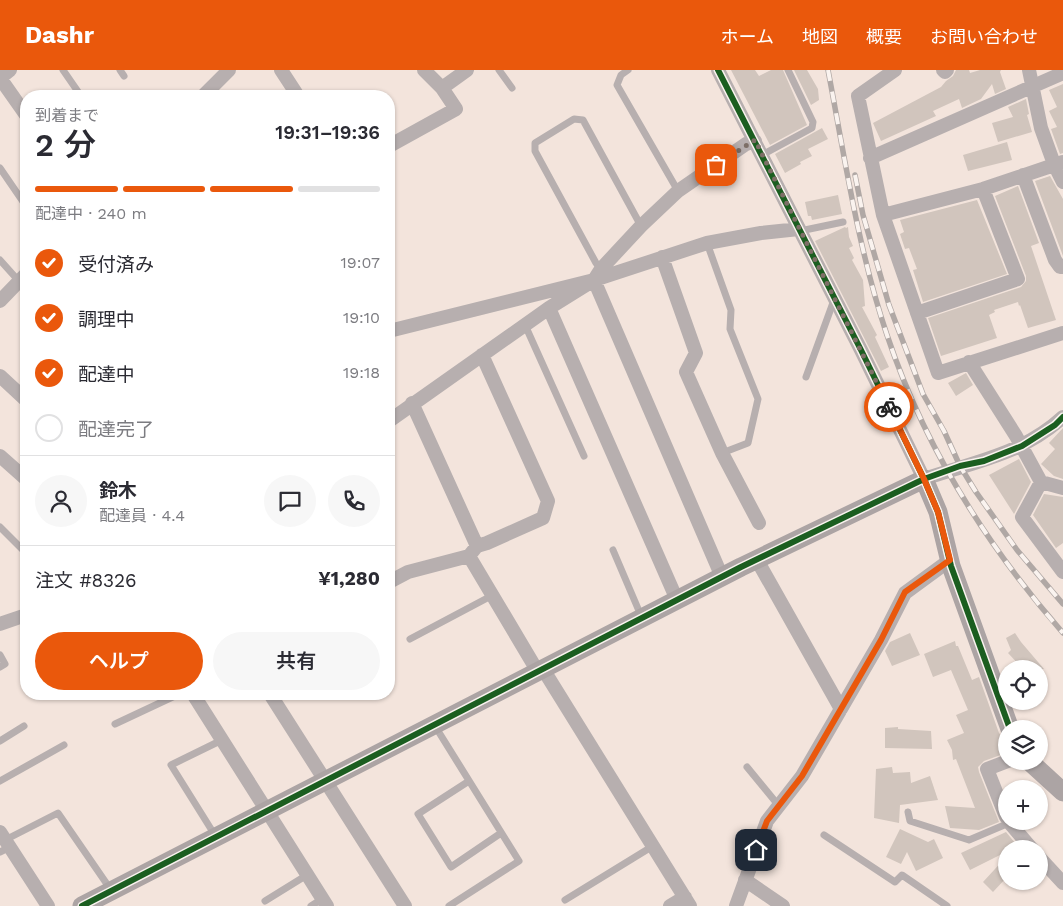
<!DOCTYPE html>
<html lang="ja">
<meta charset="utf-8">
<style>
body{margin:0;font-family:"Work Sans","Noto Sans JP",sans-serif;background:#f7f7f7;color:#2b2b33;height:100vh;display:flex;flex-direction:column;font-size:19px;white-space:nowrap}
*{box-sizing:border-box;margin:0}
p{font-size:16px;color:#7c7c81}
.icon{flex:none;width:28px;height:28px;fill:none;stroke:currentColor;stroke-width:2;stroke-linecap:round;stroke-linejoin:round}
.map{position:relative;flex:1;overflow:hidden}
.panel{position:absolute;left:20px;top:20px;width:375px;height:610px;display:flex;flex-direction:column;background:#fff;border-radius:20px;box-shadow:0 1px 4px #0004}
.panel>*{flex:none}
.tools{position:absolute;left:998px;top:590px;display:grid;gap:10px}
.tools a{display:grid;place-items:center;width:50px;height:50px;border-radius:50%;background:#fff;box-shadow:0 1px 4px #0004;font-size:25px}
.pin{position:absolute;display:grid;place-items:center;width:42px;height:42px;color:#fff;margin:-21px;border-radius:10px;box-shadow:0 2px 8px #0006}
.courier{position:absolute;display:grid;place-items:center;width:50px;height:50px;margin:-25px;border:4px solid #ea580c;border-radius:50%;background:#fff;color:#222;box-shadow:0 1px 6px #0007}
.head em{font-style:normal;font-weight:600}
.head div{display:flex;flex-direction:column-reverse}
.head{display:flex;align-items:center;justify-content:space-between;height:85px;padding:0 15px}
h1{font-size:32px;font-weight:600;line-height:38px}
.bar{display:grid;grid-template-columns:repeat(4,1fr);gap:8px 5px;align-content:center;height:60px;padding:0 15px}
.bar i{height:6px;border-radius:4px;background:#e1e1e2}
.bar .on{background:#ea580c}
.bar p{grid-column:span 4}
.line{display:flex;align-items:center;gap:12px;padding:0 15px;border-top:1px solid #e1e1e2}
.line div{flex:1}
.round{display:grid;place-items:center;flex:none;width:52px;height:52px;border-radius:26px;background:#f7f7f7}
ol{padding:0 15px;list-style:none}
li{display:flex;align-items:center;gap:15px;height:55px}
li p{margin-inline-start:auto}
li .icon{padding:5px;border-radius:50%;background:#ea580c;color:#fff;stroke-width:4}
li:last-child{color:#7c7c81}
li i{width:28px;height:28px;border:2px solid #e1e1e2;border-radius:50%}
.cta{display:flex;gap:10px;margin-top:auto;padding:10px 15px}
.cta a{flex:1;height:58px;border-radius:30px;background:#ea580c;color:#fff;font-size:20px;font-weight:600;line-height:58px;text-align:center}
.cta a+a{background:#f7f7f7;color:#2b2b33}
header{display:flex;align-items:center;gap:30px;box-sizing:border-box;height:70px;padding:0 25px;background:#ea580c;color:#fff}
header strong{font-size:24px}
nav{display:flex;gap:28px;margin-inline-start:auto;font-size:18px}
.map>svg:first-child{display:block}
.building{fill:#d1c5bd}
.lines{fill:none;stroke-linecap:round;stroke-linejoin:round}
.lane{stroke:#b7afaf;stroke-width:7}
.street{stroke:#b7afaf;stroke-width:14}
.secondary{stroke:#aca4a4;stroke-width:19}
.rail-casing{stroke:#b0a8a5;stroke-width:5.5}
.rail{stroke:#faf3ef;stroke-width:4;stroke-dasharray:11;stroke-linecap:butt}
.cycleway-casing{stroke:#faf3ef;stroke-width:9}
.cycleway{stroke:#1b5e20;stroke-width:6}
.done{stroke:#7d6f67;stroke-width:5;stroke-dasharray:0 9}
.route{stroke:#ea580c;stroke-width:6}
</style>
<header>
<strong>Dashr</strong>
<nav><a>ホーム</a><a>地図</a><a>概要</a><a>お問い合わせ</a></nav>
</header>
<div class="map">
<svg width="1063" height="836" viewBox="0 0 1063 836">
<rect width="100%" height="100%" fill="#f3e4dc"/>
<path class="building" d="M 731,0 L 755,0 L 759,6 L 771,0 L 783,0 L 807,55 L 770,75 Z
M 794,0 L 807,0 L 818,19 L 819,30 L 811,35 Z
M 956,0 L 969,0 L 970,3 L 980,0 L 1001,0 L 1000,2 L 1006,19 L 995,24 L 992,14 L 981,29 L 962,38 L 959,29 L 933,41 L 936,46 L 881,71 L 873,53 L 941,17 L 946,11 L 953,6 Z
M 1063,14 L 1063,83 L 1060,84 L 1051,59 L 1057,57 L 1049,41 L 1057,37 L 1049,20 Z
M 1026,29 L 1029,44 L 1027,45 L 1032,62 L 998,72 L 992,53 L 1013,47 L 1008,37 Z
M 822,58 L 828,69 L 808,79 L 812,86 L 800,92 L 801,94 L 785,103 L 775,84 Z
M 1007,72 L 1012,90 L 968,101 L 963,85 Z
M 1050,106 L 1063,129 L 1063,186 L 1035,111 Z
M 1018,116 L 1039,173 L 1031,176 L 1056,250 L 1028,258 L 1020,235 L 1019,236 L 1018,232 L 994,240 L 995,242 L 989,245 L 997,268 L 941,286 L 928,248 L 1021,217 L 1026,211 L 1026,206 L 995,126 Z
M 838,125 L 842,144 L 812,150 L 811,146 L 808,146 L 805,132 Z
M 977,130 L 1007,204 L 923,232 L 913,200 L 917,199 L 909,178 L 905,179 L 900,164 L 904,162 L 900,150 Z
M 845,157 L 846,158 L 848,157 L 849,167 L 853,176 L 849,178 L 854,188 L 852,190 L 863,210 L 865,236 L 862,237 L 877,265 L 875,267 L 889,297 L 881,301 L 815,171 Z
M 966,303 L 973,315 L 956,326 L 948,313 Z
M 1063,358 L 1063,409 L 1054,406 L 1041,394 L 1055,379 L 1049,373 Z
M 1019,389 L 1031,412 L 1014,444 L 989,405 Z
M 1044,424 L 1063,427 L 1063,473 L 1056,478 L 1033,445 Z
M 910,563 L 920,585 L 892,596 L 885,581 L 890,572 Z
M 1015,563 L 1021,572 L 1044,599 L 1023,599 L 1008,583 L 1011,580 L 1006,568 Z
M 955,571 L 956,576 L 958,576 L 972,610 L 979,607 L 999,663 L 1006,672 L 1006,683 L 984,691 L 978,697 L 979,702 L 999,752 L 979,760 L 950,758 L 945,736 L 975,738 L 956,689 L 953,690 L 952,680 L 947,670 L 964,663 L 956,645 L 968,640 L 951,600 L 933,607 L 924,584 Z
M 898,657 L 898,659 L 931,661 L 932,679 L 885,678 L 885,658 Z
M 892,697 L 893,703 L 910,702 L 911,713 L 930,706 L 938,730 L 900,735 L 899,753 L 874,748 L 876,699 Z
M 900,759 L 928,772 L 934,769 L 943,788 L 916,801 L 907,782 L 901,794 L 886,787 Z
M 1006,762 L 1020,779 L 1006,779 L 1006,782 L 970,800 L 961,783 Z
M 1006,787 L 1006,808 L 993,822 L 983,812 Z"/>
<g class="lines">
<path class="lane" d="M 63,0 L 81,26
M 120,0 L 124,6
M 499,0 L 512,18
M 628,0 L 621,5 L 617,15 L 678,121
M 762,85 L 812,58 L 813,52 L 788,0
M 0,98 L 26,136
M 800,161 L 843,152
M 707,173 L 731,240 L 730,259 L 758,329 L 748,373 L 722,383
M 0,190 L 26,219
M 601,199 L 596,193 L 535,81 L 535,73 L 574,49 L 583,50 L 641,156
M 525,255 L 584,386
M 806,307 L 834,230
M 0,457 L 26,483
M 613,480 L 642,548
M 410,569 L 493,525
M 0,585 L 5,594 L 0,597
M 115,654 L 179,624
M 435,656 L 519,791 L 449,836
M 0,671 L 24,656
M 747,697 L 779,736
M 0,711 L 64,675
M 469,711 L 418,744 L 451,797 L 501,763
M 908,742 L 910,751 L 969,770 L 1009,753
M 824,765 L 895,812 L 902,805 L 947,836
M 216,767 L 171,695 L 222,670
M 5,770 L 58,743 L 111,820
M 0,782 L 10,777
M 565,830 L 653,776
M 265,831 L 307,805
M 311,836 L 322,829"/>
<path class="street" d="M 281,0 L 298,26
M 424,0 L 442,18
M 718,0 L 861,280 L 924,409 C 974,392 1023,384 1063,347
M 895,0 L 858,26 L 883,145 L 938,303 L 1063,263
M 943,0 L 945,2 L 947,0
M 1029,0 L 1041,58 L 1054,94 L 1063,112
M 0,8 L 26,45
M 0,8 L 10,0
M 203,26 L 229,0
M 389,76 L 456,39 L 442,18 L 467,0
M 870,88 L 1063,3
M 1023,105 L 1055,190 L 1060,197 L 1063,197
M 883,145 L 983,119 L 1063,92
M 662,187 L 696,283 L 686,302 L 722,383 L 759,453
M 594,210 L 722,507
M 0,231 L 26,204
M 549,238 L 677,530
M 917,243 L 1018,209 L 983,119
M 389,261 L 594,210 L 707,173 L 761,163 L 799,159
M 969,292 L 1016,366 L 1041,412 L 1063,418
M 0,306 L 26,330
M 412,333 L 477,476 L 469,486 L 538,602
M 389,351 L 549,238 L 594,210 L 601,199 L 641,156 L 678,121 L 746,74 L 755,71
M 0,386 L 26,409
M 1041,412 L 1022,447 L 1063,502
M 477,476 L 487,473 L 543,448 L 548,431 L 482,285
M 757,490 L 841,639
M 389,512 L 408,502 L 469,486
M 0,554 L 26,545
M 543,599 L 690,836
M 193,624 L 327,836
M 270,624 L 405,836
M 1006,747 L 987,699 L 1008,691
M 1008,751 L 1032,779
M 0,762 L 48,836
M 1039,787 L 1063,813
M 745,810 L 783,836
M 670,836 L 685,827
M 736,836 L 767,751 L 802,706 L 881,570 L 905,523 L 950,490"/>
<path class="secondary" d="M 1029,691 L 1063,722
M 82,836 L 741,497 L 924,409 L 938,442 L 951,496 L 1010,659"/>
<g class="rail-casing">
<path id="rail" d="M 828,0 C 845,89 858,179 887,265 C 924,376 987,476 1063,563
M 855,105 L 863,145 L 889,235 L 923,324 L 944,361 L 960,396 L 976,422 L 1017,480 L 1063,534"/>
</g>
<use href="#rail" class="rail"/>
<g class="cycleway-casing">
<path id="cycleway" d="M 718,0 L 861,280 L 924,409 L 938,442 L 951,496 L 1010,659
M 82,836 L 741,497 L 924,409 L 960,396 L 984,391 L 1022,376 L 1055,355 L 1063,347"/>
</g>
<use href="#cycleway" class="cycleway"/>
</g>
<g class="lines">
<path class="done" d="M 716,95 L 755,70 L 889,337"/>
<path class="route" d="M 756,780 L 767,751 L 802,706 L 881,570 L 905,522 L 950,490 L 938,442 L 924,409 L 889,337"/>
</g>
</svg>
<div class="tools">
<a><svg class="icon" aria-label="locate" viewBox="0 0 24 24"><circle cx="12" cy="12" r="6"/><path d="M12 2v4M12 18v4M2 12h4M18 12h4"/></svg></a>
<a><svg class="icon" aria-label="layers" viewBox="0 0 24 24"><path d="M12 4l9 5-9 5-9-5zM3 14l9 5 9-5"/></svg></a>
<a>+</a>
<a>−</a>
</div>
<div class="pin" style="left:716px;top:95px;background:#ea580c"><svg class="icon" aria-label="bag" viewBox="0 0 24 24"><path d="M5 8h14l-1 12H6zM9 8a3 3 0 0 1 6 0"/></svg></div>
<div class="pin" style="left:756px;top:780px;background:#1f2937"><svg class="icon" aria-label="home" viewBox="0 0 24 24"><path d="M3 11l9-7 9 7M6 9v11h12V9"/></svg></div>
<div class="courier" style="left:889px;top:337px"><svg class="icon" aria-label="bike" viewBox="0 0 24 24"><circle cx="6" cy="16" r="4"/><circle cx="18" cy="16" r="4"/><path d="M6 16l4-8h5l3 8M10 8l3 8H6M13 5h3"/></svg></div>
<section class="panel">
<div class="head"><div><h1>2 分</h1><p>到着まで</p></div><em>19:31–19:36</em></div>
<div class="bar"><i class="on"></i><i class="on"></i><i class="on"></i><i></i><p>配達中 · 240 m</p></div>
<ol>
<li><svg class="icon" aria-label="check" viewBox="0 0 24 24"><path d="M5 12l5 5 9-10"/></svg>受付済み<p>19:07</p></li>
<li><svg class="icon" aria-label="check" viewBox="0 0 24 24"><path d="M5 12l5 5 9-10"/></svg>調理中<p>19:10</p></li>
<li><svg class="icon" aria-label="check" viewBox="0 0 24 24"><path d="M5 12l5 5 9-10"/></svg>配達中<p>19:18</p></li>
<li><i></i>配達完了</li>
</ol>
<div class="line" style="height:90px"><a class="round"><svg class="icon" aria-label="person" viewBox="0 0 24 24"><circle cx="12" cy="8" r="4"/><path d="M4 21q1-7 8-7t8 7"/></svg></a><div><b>鈴木</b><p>配達員 · 4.4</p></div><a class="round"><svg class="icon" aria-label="chat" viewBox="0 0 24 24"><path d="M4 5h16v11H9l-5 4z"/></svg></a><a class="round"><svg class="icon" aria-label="phone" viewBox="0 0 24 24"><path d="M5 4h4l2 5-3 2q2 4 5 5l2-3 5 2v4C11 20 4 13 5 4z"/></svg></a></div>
<div class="line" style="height:65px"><div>注文 #8326</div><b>¥1,280</b></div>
<div class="cta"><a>ヘルプ</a><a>共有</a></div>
</section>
</div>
